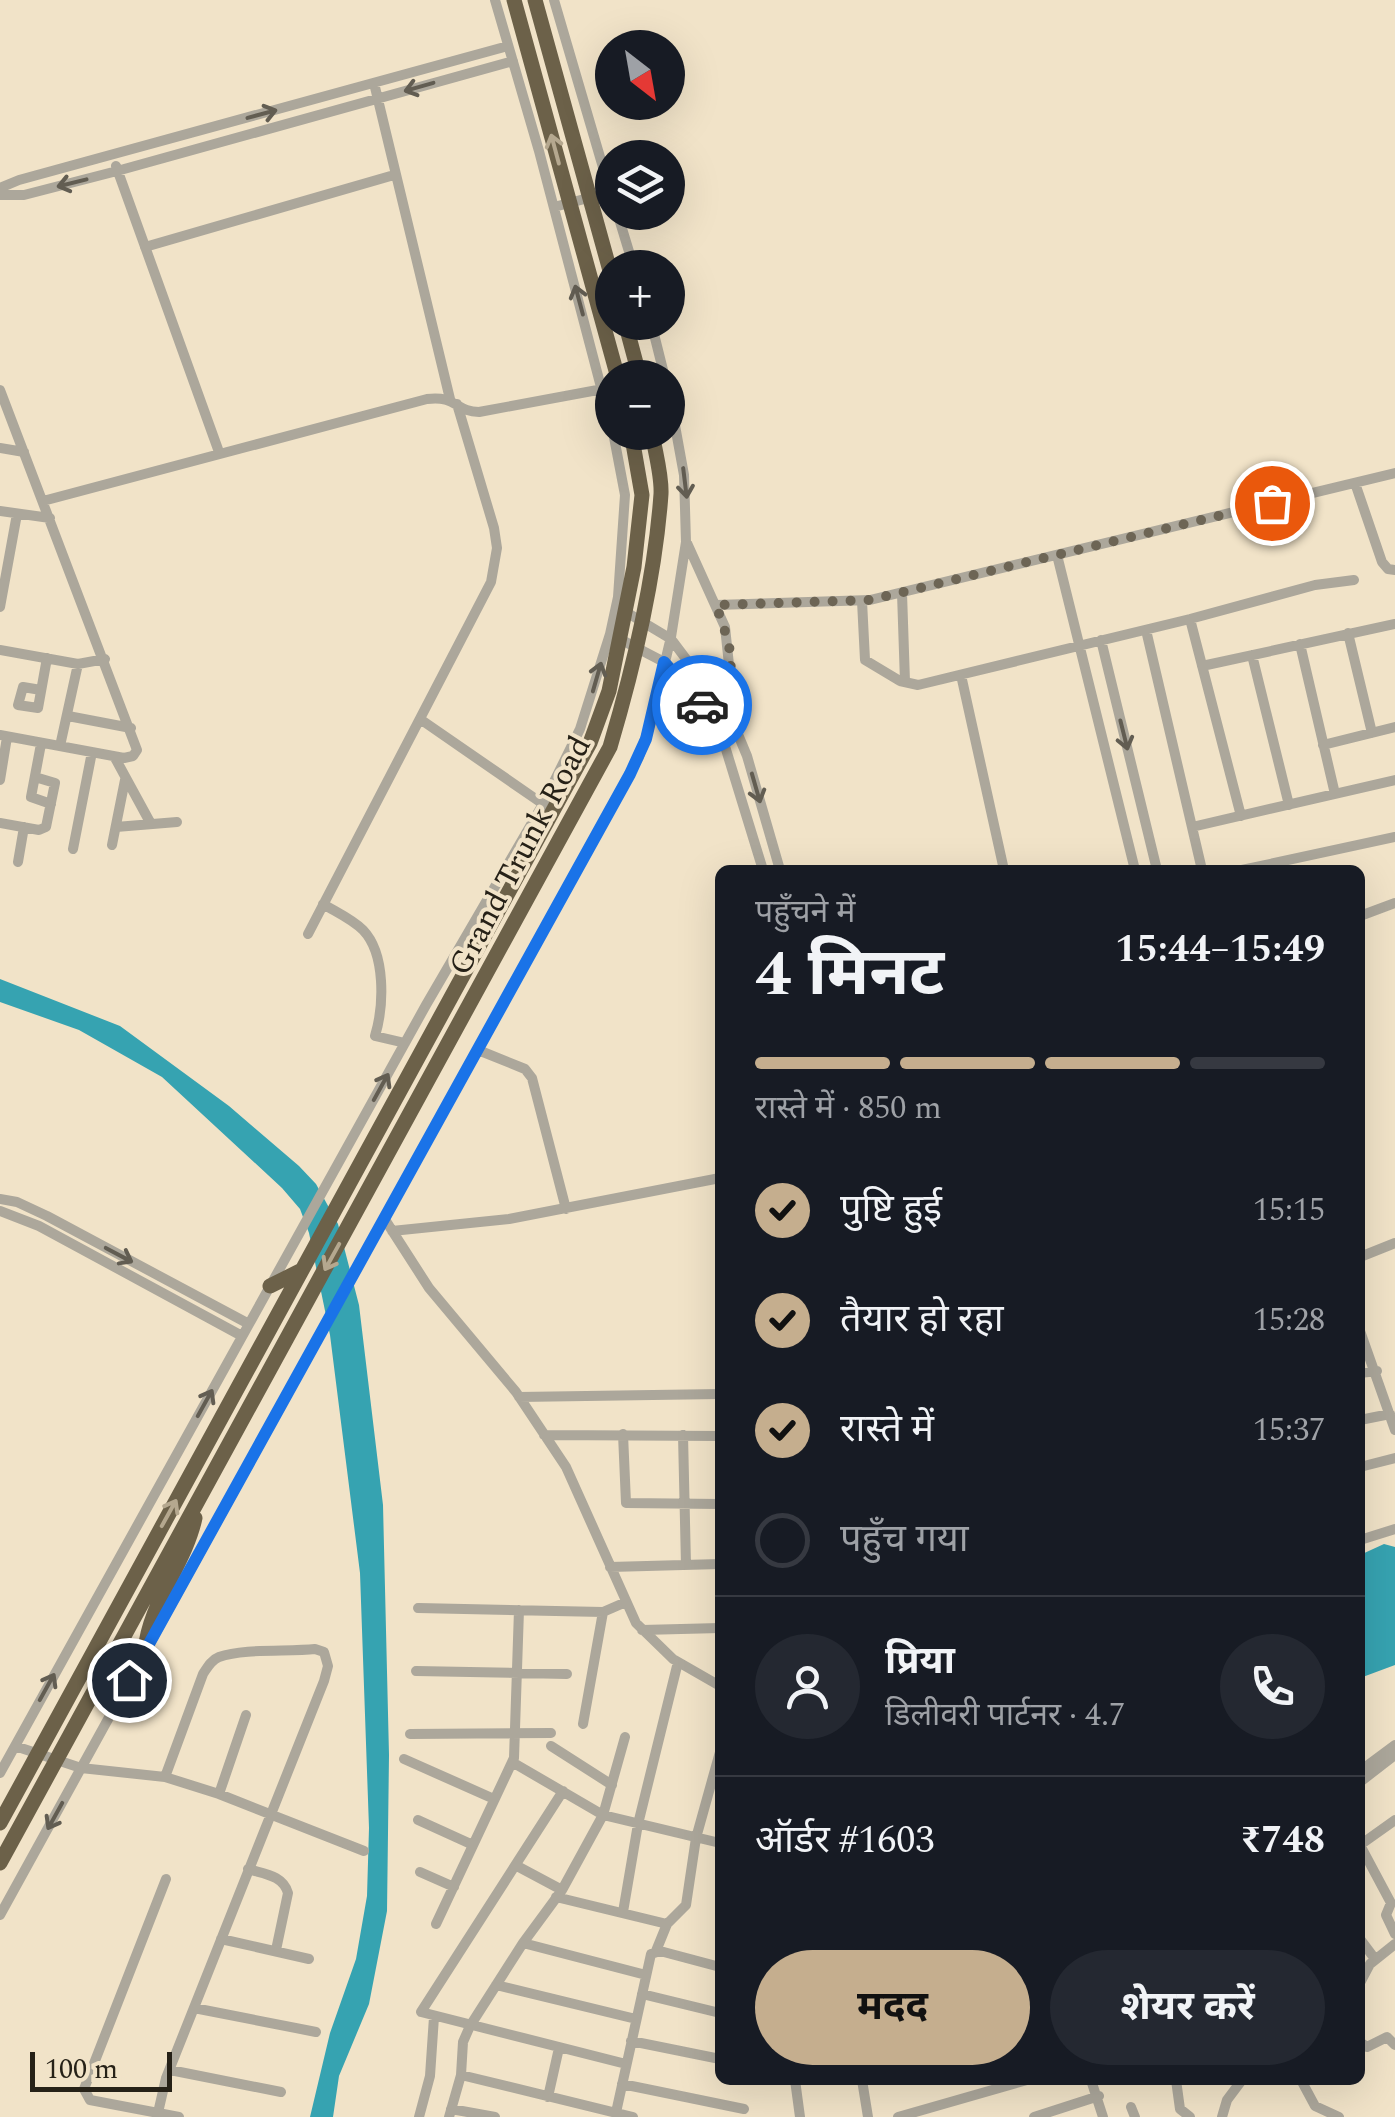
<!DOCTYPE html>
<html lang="hi">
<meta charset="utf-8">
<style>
body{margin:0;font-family:Spectral,"Noto Sans Devanagari",serif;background:#242831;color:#f1f3f6;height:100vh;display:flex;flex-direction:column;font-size:38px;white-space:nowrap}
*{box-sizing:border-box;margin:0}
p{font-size:32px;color:#9ea1a6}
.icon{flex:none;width:55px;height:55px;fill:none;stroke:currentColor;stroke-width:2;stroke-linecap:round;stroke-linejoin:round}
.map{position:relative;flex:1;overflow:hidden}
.side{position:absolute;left:715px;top:865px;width:650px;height:1220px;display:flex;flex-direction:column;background:#171b24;border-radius:15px;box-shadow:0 10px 40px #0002}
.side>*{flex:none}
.needle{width:65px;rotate:149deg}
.fabs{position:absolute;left:595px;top:30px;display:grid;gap:20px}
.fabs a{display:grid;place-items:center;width:90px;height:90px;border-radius:50%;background:#171b24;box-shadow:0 10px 40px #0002;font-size:50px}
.scale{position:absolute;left:30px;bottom:25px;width:142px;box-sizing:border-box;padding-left:10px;border:5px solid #262117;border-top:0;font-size:28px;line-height:35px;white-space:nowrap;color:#262117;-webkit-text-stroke:8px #f1e3c8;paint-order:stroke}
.pin{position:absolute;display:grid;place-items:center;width:85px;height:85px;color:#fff;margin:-42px;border:5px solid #fff;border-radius:50%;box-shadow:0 2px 10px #0007}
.courier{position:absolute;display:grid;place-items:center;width:100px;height:100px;margin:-50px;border:8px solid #1a73e8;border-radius:50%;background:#fff;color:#222;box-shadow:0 2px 12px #0007}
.headline em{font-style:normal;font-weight:700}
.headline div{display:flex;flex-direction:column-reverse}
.headline{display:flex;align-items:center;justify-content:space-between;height:170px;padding:0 40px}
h1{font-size:65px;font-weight:700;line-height:75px}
.bar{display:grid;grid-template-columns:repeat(4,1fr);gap:15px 10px;align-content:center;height:120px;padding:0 40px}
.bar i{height:12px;border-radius:8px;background:#363941}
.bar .current{background:#c5ae8e}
.bar p{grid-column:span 4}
.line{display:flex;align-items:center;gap:25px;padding:0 40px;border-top:2px solid #363941}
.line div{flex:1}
.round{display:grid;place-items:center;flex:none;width:105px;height:105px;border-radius:52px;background:#242831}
ol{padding:0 40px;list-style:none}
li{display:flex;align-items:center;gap:30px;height:110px}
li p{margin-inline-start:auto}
li .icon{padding:10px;border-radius:50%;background:#c5ae8e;color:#111;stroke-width:4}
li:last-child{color:#9ea1a6}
li i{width:55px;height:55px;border:5px solid #363941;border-radius:50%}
.button{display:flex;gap:20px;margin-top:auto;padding:20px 40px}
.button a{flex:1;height:115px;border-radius:60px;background:#c5ae8e;color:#111;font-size:40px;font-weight:700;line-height:115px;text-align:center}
.button a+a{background:#242831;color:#f1f3f6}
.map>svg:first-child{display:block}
.water{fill:#36a3b1}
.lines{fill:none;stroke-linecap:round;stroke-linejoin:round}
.minor{stroke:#aca79b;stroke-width:10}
.highway{stroke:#6c6149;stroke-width:15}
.oneway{stroke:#625d52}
.oneway2{stroke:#b5a88f}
.done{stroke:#6d6555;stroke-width:10;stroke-dasharray:0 18}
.route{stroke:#1a73e8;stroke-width:12}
.labels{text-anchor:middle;stroke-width:8;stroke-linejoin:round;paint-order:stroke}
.street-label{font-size:32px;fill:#262117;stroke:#f1e3c8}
</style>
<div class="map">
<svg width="1395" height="2117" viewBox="0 0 1395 2117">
<rect width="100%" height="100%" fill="#f1e3c8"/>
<path class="water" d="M 0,979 L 120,1026 L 229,1106 L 299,1166 L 316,1184 L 338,1224 L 359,1305 L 383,1505 L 389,1755 L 387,1911 L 369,2004 L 339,2076 L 333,2117 L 310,2117 L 330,2033 L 356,1959 L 367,1896 L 369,1828 L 360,1573 L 330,1335 L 309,1233 L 300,1209 L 282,1188 L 162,1077 L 79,1030 L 0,1002 Z
M 1384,1544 L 1395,1547 L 1395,1665 L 1360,1678 L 1360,1555 Z"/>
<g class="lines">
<path class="minor" d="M 495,0 L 539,151 L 612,429
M 554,0 L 612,198
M 374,83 L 450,399
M 116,166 L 219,452
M 0,188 L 19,180 L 508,46
M 0,195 L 24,195 L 117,171 L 513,61
M 554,207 L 611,192
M 617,212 L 634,268
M 145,247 L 394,175
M 651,322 L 665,378
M 0,390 L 137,750 L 133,756 L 124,758 L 0,735
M 0,448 L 24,452
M 1355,483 L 1382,562 L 1388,569 L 1395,570
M 43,501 L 427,399 C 456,395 456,412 479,412 L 603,389
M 0,511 L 50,518
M 687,543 L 725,627 L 734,712 L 731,722
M 1057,555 L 1135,870
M 902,593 L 905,682
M 862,601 L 865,660 L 900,681 L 918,685 L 1190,619 L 1315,585 L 1354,580
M 716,605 L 870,600 L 1395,473
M 0,607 L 17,514
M 621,609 L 671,639 L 732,720 L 747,756 L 780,870
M 1190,619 L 1241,816
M 1146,630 L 1202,870
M 1348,633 L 1372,733
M 616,637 L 664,662 L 720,730 L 763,870
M 1101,640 L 1157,870
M 1300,644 L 1335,794
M 0,650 L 78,664 L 105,659
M 1252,655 L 1289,805
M 1202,666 L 1395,624
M 961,675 L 1004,870
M 41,690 L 23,687 L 18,705 L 38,708 L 47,658
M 68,716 L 131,728
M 420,719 L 543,804
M 41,744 L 31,797 L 51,804
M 1323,745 L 1395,727
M 60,746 L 78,664
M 114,756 L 151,824
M 0,780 L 7,737
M 0,823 L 39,830 L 46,827 L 55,783 L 35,777
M 116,827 L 177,822
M 1192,827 L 1395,780
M 112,845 L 125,780
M 73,849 L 92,752
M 18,862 L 24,827
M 1242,870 L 1395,837
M 323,904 C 336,912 352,919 363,930 C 386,954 384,1006 375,1036 L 405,1043
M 1360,916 L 1395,903
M 308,934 L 491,582 L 497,548 L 494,528 L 457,404
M 478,1050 L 525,1069 L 532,1078 L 566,1209
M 0,1199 L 17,1202 L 47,1216 L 249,1324
M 0,1211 L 39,1226 L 242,1336
M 384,1218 L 429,1288 L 516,1392 L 566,1467 L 636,1623 L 673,1659 L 720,1686
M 392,1231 L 509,1219 L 720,1178
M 1360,1257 L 1395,1243
M 1360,1331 L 1395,1430
M 1360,1373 L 1377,1371
M 519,1397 L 720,1394
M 1360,1420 L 1390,1414
M 623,1434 L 626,1503 L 720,1504
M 544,1435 L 720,1436
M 683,1435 L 686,1565
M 1360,1467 L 1395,1458
M 1360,1540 L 1395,1529
M 610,1567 L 720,1564
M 418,1608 L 603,1612 L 626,1602
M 642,1630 L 720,1628
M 416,1671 L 567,1674
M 583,1724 L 603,1612
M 410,1734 L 551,1733
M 15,1746 L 81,1768 L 165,1777 L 219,1794 L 364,1851
M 551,1746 L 612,1785
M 404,1759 L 494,1799
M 512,1762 L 603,1815 L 720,1843
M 1360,1771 L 1395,1745
M 0,1773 L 426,1005 L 543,804 L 580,729 L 610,634 L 618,597 L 625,495 L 613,432
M 1360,1782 L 1395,1755
M 563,1791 L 421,2012 L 626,2064
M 219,1794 L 246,1715
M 418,1820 L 473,1845
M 1360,1845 L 1391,1903 L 1386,1915 L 1395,1934
M 1360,1845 L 1395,1820
M 517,1866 L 562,1890
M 248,1869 C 264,1874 283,1875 288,1893 L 276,1950
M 420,1872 L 454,1887
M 166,1879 L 84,2089 L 90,2100 L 179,2117
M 556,1897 L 667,1924
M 623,1912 L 638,1824 L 678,1662
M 0,1915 L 639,757 L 651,721 L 671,637 L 686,542 L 684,475 L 668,387
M 436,1924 L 514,1758 L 519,1610
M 221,1939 L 309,1959
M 1360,1939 L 1375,1959
M 523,1943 L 646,1975
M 656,1951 L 667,1924 L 686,1905 L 696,1838 L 720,1752
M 1360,1983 L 1370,1964 L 1395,1944
M 496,1985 L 636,2019
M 642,1994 L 720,2013
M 194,2008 L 316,2032
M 631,2041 L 720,2059
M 1360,2042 L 1367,2047 L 1387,2037 L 1395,2045
M 170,2070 L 281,2092
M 461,2075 L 633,2117
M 795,2080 L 800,2117
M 862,2080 L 868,2117
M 1091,2080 L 1103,2117
M 1176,2080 L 1180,2109 L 1190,2117
M 1301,2080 L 1315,2106 L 1339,2117
M 622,2084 L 744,2109
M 548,2097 L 559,2048
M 1131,2107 L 1135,2117
M 451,2109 L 495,2117
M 157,2117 L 166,2078 L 324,1681 L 328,1666 L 324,1652 L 315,1649 C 288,1652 244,1648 219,1657 C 211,1660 207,1668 203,1674 L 165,1777
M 419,2117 L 430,2076 L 434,2017
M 449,2117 L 461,2075 L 463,2042 L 470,2026 L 523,1943 L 562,1890 L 603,1815 L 625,1737
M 615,2117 L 651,1954 L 660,1951 L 720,1967
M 898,2117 L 1027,2080
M 1034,2117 L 1099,2096
M 1222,2117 L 1227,2100 L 1242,2080"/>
<path class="highway" d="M 514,0 L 618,378
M 535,0 L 612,278
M 625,322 L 640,378
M 270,1286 L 302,1270
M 145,1651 C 149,1604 185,1564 195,1518
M 0,1823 L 590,743 L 609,691 L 634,567 L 642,495 L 631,432
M 0,1863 L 610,747 C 634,666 655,579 661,494 C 662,475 655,452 652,432"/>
</g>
<defs><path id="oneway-shaft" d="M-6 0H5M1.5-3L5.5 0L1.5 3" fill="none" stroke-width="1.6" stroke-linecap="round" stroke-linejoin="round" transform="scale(2.5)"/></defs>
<g class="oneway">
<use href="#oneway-shaft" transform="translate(419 87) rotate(164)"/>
<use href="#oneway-shaft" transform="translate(262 114) rotate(-15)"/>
<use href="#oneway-shaft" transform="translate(72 183) rotate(166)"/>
<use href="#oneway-shaft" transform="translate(579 300) rotate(-105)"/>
<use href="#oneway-shaft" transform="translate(685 483) rotate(83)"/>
<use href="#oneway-shaft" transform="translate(597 677) rotate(-74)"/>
<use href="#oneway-shaft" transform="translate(1124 735) rotate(76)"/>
<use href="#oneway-shaft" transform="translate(756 788) rotate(74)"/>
<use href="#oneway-shaft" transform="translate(381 1087) rotate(-61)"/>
<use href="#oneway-shaft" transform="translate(119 1255) rotate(28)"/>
<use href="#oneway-shaft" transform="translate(205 1403) rotate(-61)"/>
<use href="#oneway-shaft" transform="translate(47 1687) rotate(-61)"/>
<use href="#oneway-shaft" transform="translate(55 1816) rotate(119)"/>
</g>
<g class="oneway2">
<use href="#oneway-shaft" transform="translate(555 149) rotate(-105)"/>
<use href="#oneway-shaft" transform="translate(332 1257) rotate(119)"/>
<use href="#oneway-shaft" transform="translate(169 1513) rotate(-61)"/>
</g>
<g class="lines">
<path class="done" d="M 702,705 L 722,735 L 734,712 L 729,643 L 716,605 L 870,600 L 1272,503"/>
<path class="route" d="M 129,1680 L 630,774 L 646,739 L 664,662 L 702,705"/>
</g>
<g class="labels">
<g class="street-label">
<text transform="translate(519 855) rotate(-62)" y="11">Grand Trunk Road</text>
</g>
</g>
</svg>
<div class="fabs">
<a><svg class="needle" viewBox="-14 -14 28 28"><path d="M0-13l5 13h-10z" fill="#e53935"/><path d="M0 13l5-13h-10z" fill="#9ea1a6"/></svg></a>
<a><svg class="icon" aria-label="layers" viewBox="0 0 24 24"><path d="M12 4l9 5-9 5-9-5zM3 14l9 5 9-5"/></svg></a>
<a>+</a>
<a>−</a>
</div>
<div class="scale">100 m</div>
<div class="pin" style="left:1272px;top:503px;background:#ea580c"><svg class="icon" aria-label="bag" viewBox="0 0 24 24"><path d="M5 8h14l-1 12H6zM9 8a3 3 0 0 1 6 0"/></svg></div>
<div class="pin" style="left:129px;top:1680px;background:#1f2937"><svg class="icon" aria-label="home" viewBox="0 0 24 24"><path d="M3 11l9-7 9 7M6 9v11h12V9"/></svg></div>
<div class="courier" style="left:702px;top:705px"><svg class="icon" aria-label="car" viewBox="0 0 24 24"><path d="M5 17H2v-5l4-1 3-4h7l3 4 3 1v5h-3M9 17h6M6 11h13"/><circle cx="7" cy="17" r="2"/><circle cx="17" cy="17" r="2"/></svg></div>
<section class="side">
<div class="headline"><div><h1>4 मिनट</h1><p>पहुँचने में</p></div><em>15:44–15:49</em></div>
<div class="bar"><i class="current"></i><i class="current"></i><i class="current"></i><i></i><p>रास्ते में · 850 m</p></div>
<ol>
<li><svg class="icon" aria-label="check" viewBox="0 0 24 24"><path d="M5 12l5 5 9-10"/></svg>पुष्टि हुई<p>15:15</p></li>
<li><svg class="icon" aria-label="check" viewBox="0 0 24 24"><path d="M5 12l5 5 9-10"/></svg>तैयार हो रहा<p>15:28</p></li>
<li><svg class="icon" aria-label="check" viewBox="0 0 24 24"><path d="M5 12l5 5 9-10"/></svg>रास्ते में<p>15:37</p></li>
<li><i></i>पहुँच गया</li>
</ol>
<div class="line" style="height:180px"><a class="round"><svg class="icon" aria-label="person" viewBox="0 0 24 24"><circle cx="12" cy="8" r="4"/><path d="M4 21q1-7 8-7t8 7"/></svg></a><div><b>प्रिया</b><p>डिलीवरी पार्टनर · 4.7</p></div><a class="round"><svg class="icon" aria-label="phone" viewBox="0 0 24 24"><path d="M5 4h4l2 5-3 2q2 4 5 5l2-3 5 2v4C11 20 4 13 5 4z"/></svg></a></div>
<div class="line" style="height:130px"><div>ऑर्डर #1603</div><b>₹748</b></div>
<div class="button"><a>मदद</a><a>शेयर करें</a></div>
</section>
</div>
